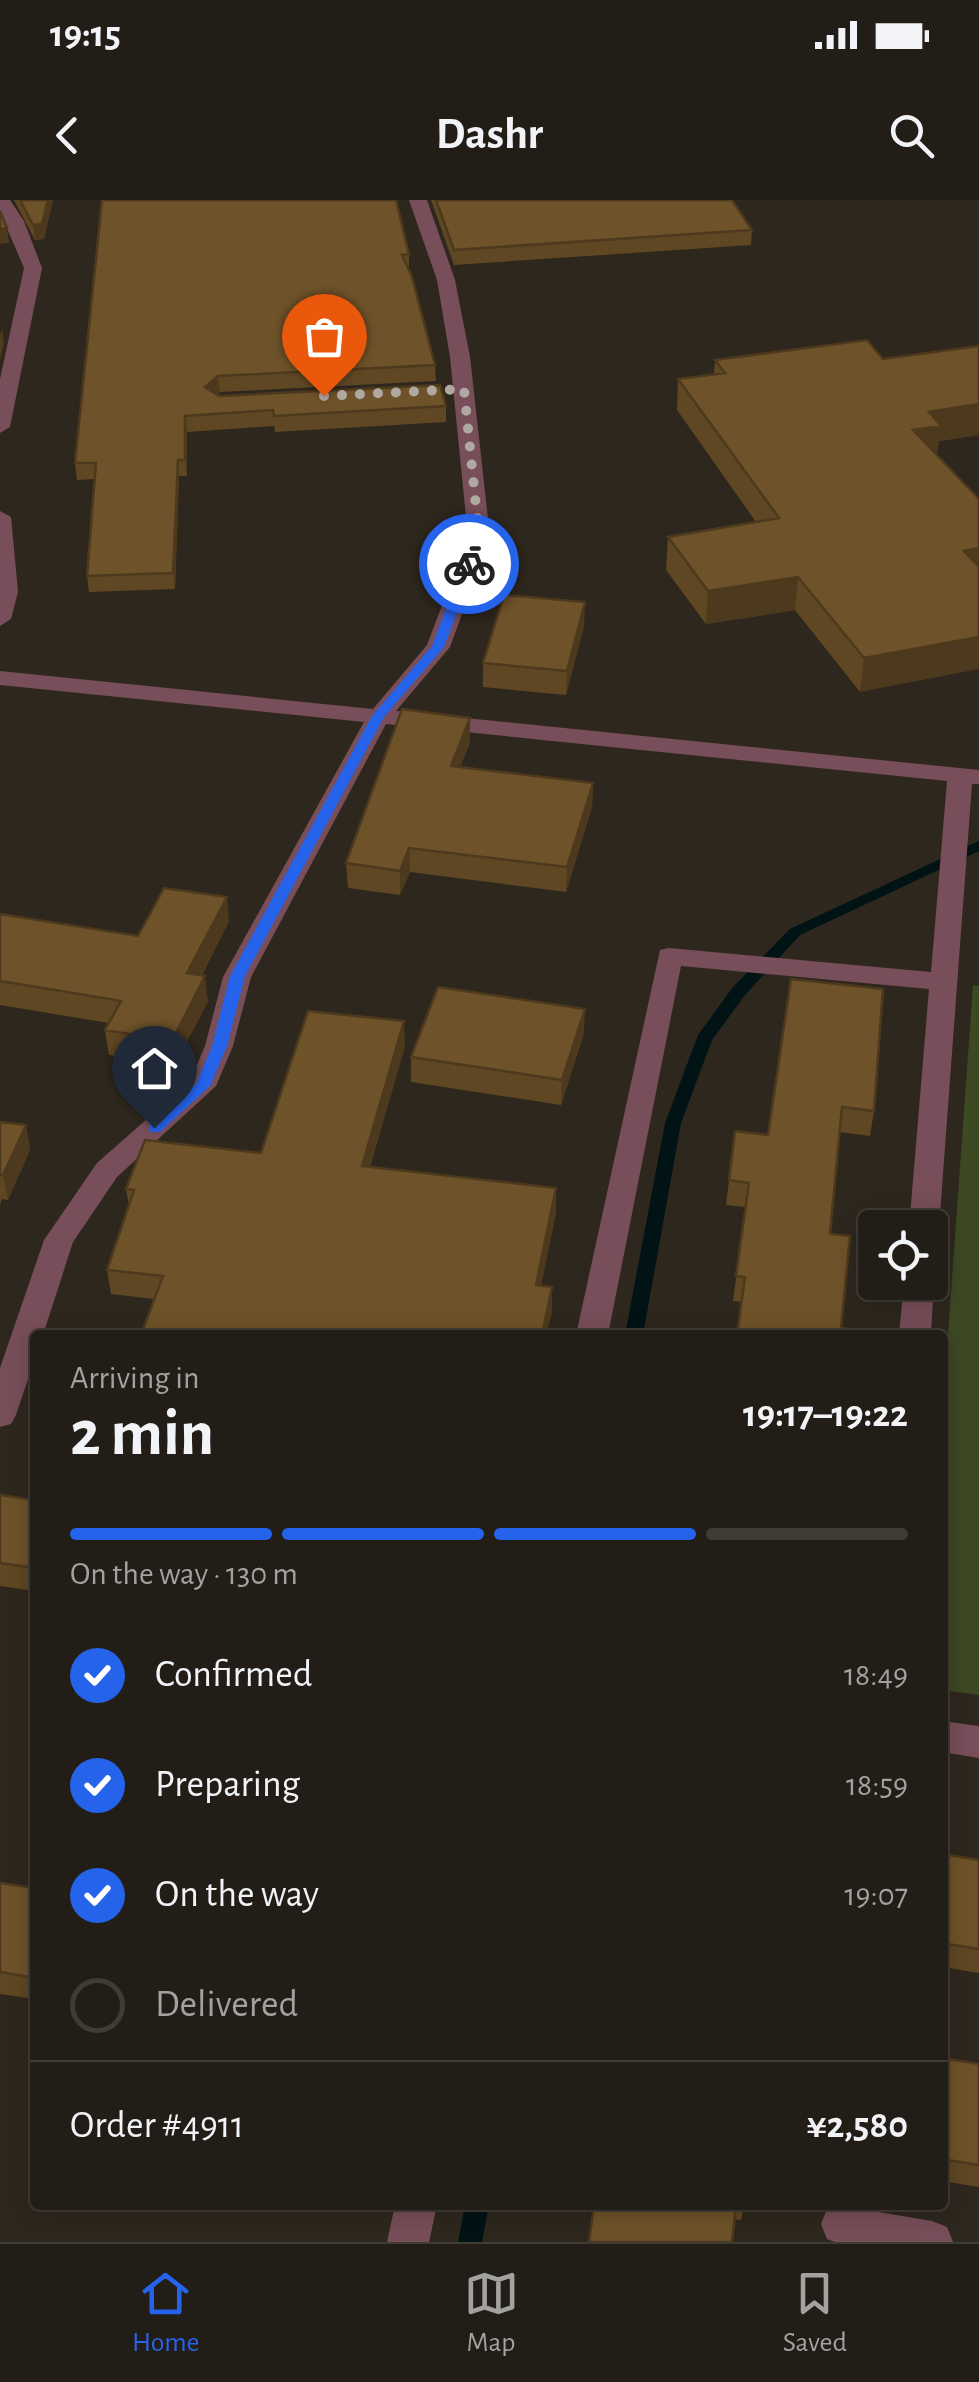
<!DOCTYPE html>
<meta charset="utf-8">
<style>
body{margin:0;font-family:"Alegreya Sans",sans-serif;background:#2a261f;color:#f1f3f6;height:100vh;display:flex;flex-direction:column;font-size:38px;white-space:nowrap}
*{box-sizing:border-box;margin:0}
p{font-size:32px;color:#a2a2a1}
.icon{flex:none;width:55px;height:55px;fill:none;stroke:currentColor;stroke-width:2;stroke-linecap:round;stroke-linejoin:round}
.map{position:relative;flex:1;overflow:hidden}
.drawer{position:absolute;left:30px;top:1130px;width:918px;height:880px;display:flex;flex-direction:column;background:#221d16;border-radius:10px;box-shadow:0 5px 25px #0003,0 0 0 2px #3f3b35}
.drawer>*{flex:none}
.fabs{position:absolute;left:858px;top:1010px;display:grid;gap:20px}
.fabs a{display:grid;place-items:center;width:90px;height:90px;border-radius:10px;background:#221d16;box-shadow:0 5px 25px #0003,0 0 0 2px #3f3b35;font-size:50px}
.pin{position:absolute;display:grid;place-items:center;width:85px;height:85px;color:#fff;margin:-102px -42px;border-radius:50% 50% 50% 0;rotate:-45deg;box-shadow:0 0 10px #0007}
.pin .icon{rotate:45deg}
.courier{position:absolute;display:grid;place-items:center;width:100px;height:100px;margin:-50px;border:8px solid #2563eb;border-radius:50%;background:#fff;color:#222;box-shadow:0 2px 12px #0007}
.headline em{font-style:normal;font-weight:700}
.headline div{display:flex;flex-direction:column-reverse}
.headline{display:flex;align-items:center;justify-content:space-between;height:170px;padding:0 40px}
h1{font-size:65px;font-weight:700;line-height:75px}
.bar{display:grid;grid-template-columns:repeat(4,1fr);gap:15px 10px;align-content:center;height:120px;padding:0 40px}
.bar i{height:12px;border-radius:8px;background:#3f3b35}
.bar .selected{background:#2563eb}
.bar p{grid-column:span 4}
.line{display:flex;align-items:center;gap:25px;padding:0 40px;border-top:2px solid #3f3b35}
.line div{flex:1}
ol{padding:0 40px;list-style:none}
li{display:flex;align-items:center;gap:30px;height:110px}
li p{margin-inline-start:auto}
li .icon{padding:10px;border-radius:50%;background:#2563eb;color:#fff;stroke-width:4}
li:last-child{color:#a2a2a1}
li i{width:55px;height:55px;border:5px solid #3f3b35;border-radius:50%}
.status{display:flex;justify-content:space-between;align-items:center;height:70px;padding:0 50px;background:#221d16;direction:ltr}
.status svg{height:28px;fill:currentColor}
header{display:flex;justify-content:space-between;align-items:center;height:130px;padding:0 40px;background:#221d16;font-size:45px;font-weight:700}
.menu{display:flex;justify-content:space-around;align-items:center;height:140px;border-top:2px solid #3f3b35;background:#221d16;font-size:28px;color:#a2a2a1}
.menu a{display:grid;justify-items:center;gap:5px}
.menu .selected{color:#2563eb}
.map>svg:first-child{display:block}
.green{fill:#3c4923}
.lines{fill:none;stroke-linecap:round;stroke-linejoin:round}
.stream{fill:#011315;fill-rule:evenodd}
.minor{fill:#774e59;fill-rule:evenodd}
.wall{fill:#5f4723}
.shaded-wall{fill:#4d391d}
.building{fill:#6e5229;stroke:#4d391d;stroke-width:2.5}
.route{fill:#2563eb}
.done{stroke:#afa9a2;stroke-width:10;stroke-dasharray:0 18}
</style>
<div class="status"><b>19:15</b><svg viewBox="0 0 49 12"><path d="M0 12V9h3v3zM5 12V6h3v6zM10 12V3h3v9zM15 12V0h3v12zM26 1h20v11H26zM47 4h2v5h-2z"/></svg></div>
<header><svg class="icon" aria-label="back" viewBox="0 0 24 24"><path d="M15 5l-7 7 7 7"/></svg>Dashr<svg class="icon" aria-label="search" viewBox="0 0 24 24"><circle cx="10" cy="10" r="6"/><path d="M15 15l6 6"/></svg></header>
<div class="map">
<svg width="979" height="2042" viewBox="0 0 979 2042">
<rect width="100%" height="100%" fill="#2e271d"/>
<path class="green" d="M 973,785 L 979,786 L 979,1495 L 942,1490 L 943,1205 Z"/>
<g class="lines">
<path class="stream" d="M 979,641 L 979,651 L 800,735 L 745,795 L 712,840 L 681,923 L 643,1135 L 625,1135 L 665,923 L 698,835 L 733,787 L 790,729 Z
M 465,2005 L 489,2005 L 482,2042 L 458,2042 Z"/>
<path class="minor" d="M 0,0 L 10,0 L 24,21 L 42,68 L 10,227 L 0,233 L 0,179 L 24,68 L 0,12 Z
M 409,0 L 427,0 L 455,80 L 470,157 L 490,337 L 450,447 L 396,511 L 979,570 L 979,584 L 972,584 L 939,1028 L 930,1037 L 930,1028 L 909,1028 L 929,789 L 681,766 L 608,1135 L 576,1135 L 660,750 L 669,748 L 931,772 L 947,581 L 386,524 L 251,777 L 233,846 L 216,886 L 117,977 L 73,1042 L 43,1135 L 35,1135 L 35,1158 L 16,1215 L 11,1224 L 0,1227 L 0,1168 L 44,1040 L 97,963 L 190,881 L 205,846 L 223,777 L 364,522 L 0,485 L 0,471 L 373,509 L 427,445 L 468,337 L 450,157 L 437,80 Z
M 0,311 L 11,317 L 18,392 L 11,419 L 0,426 Z
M 930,1074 L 934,1082 L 931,1135 L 899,1135 L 904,1082 L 930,1082 Z
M 942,1521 L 979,1526 L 979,1558 L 942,1552 Z
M 395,2005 L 437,2005 L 429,2042 L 387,2042 Z
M 837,2005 L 932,2021 L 947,2027 L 953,2042 L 835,2042 L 827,2039 L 821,2024 L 827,2009 Z"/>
</g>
<path class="wall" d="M 14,0 L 53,0 L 44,39 L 35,40 Z
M 102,0 L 409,54 L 409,69 L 435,165 L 436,181 L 220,192 L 217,195 L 446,206 L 446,222 L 275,232 L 274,226 L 187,232 L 187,276 L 179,276 L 175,389 L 89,392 L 87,376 L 95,279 L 77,280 L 75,263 Z
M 431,0 L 732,0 L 752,30 L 751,45 L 454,65 Z
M 979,146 L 979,235 L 939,241 L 860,492 L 795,410 L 706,424 L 666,370 L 668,337 L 756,322 L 677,210 L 678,179 L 714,174 L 715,160 L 883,159 Z
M 584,426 L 566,495 L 483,487 L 483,463 Z
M 470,542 L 460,567 L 593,583 L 592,607 L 566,692 L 410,672 L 400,695 L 348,688 L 346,663 Z
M 0,714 L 138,736 L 229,721 L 202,775 L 208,801 L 175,865 L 109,855 L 105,830 L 109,823 L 0,805 Z
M 791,779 L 874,911 L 870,936 L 839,932 L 830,1034 L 841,1128 L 849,1135 L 742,1102 L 733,1101 L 746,1007 L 726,1005 L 729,980 L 768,935 Z
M 584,833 L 561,905 L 411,882 L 411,857 Z
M 405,846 L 370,967 L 556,1013 L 541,1085 L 552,1087 L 552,1111 L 546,1135 L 141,1135 L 154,1099 L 111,1094 L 107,1070 L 129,1006 L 126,989 L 261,953 Z
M 0,922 L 26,925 L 30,950 L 8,1000 L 2,999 L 0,1005 Z
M 0,1295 L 35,1300 L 35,1391 L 0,1386 Z
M 942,1654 L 979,1660 L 979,1773 L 942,1767 Z
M 0,1683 L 35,1688 L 35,1799 L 0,1794 Z
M 942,1858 L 979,1864 L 979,1987 L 942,1981 Z
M 594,2005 L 744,2005 L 741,2020 Z"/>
<path class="shaded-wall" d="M 48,0 L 53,0 L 44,39 L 35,40 L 33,25 Z
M 7,28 L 9,43 L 0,44 L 0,29 Z
M 2,128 L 4,143 L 0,161 L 0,135 Z
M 218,176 L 220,192 L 206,203 L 205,187 Z
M 979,204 L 979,235 L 939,241 L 937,258 L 913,230 L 929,212 Z
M 185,216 L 187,232 L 187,276 L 185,260 Z
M 178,260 L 179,276 L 175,389 L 173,373 Z
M 979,348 L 979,380 L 964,351 Z
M 798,377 L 795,410 L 706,424 L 708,391 Z
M 585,402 L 584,426 L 566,495 L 567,471 Z
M 979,437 L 979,469 L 860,492 L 864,458 Z
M 470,518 L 470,542 L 451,590 L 451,566 Z
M 593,583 L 592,607 L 566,692 L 567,667 Z
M 409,648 L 410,672 L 400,695 L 400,671 Z
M 227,697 L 229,721 L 190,798 L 187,773 Z
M 205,776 L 208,801 L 175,865 L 172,841 Z
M 585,809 L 584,833 L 561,905 L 562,880 Z
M 404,821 L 405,846 L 363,991 L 362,966 Z
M 26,925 L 30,950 L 8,1000 L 3,975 Z
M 556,988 L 556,1013 L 536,1109 L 536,1085 Z
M 552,1087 L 552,1111 L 546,1135 L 542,1135 Z"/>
<path class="building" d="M 20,0 L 48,0 L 42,24 L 33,25 Z
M 102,0 L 396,0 L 409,54 L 402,55 L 412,77 L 435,165 L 218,176 L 205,187 L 219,196 L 440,185 L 446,206 L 274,216 L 273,210 L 185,216 L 185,260 L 178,260 L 173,373 L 87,376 L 96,263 L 75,263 Z
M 436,0 L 732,0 L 752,30 L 454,50 Z
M 0,11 L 7,28 L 0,29 Z
M 867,140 L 883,159 L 979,146 L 979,204 L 929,212 L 941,226 L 913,230 L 979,299 L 979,348 L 964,351 L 979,367 L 979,437 L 864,458 L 798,377 L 708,391 L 668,337 L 779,318 L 678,179 L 725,173 L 715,160 Z
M 504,395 L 585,402 L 567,471 L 483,463 Z
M 402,509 L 470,518 L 451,566 L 593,583 L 567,667 L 409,648 L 400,671 L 346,663 Z
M 164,688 L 227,697 L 187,773 L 205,776 L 172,841 L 105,830 L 121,801 L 0,781 L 0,714 L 138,736 Z
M 791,779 L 883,789 L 874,911 L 842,907 L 830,1034 L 850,1036 L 841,1128 L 850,1129 L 849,1135 L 737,1135 L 745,1077 L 736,1076 L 749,983 L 729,980 L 735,931 L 768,935 Z
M 438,787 L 585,809 L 562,880 L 411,857 Z
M 308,811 L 404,821 L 362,966 L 556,988 L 536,1085 L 552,1087 L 542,1135 L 482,1135 L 436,1129 L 434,1135 L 141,1135 L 163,1076 L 107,1070 L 134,990 L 126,989 L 145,940 L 261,953 Z
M 0,922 L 26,925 L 3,975 L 0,975 Z
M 0,1295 L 35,1300 L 35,1368 L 0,1363 Z
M 942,1654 L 979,1660 L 979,1749 L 942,1743 Z
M 0,1683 L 35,1688 L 35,1778 L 0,1772 Z
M 942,1858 L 979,1864 L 979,1965 L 942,1959 Z
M 594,2005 L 736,2005 L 732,2042 L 589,2042 Z"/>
<path class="route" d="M 469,361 L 475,364 L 444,447 L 384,517 L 245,776 L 227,846 L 210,886 L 160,932 L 149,932 L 149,924 L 196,884 L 212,846 L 230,776 L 372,516 L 432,446 L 463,364 Z"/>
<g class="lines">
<path class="done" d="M 324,196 L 464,189 L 479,336 L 469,364"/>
</g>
</svg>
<div class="fabs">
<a><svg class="icon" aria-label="locate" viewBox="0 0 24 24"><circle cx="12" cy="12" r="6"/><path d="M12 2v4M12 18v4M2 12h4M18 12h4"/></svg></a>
</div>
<div class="pin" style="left:324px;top:196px;background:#ea580c"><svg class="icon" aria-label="bag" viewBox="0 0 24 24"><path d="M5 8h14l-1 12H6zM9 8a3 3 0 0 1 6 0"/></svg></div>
<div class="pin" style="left:154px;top:928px;background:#1f2937"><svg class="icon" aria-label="home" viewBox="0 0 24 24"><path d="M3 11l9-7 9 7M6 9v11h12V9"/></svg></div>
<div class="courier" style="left:469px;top:364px"><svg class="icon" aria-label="bike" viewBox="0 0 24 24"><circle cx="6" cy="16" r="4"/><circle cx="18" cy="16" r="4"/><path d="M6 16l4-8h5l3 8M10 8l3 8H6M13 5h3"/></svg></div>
<section class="drawer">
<div class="headline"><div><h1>2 min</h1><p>Arriving in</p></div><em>19:17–19:22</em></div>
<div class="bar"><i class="selected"></i><i class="selected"></i><i class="selected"></i><i></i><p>On the way · 130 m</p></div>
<ol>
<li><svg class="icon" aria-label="check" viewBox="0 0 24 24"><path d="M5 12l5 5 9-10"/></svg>Confirmed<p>18:49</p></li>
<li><svg class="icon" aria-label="check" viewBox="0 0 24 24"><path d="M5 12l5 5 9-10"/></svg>Preparing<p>18:59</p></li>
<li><svg class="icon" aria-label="check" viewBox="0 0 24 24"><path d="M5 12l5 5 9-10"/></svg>On the way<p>19:07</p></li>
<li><i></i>Delivered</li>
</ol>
<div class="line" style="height:130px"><div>Order #4911</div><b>¥2,580</b></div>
</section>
</div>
<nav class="menu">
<a class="selected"><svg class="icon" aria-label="home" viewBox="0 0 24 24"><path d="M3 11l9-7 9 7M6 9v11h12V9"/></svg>Home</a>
<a><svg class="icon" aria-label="map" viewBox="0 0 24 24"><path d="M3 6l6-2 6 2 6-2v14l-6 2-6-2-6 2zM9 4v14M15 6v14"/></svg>Map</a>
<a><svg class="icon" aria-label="saved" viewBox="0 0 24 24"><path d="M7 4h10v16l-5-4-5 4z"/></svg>Saved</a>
</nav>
